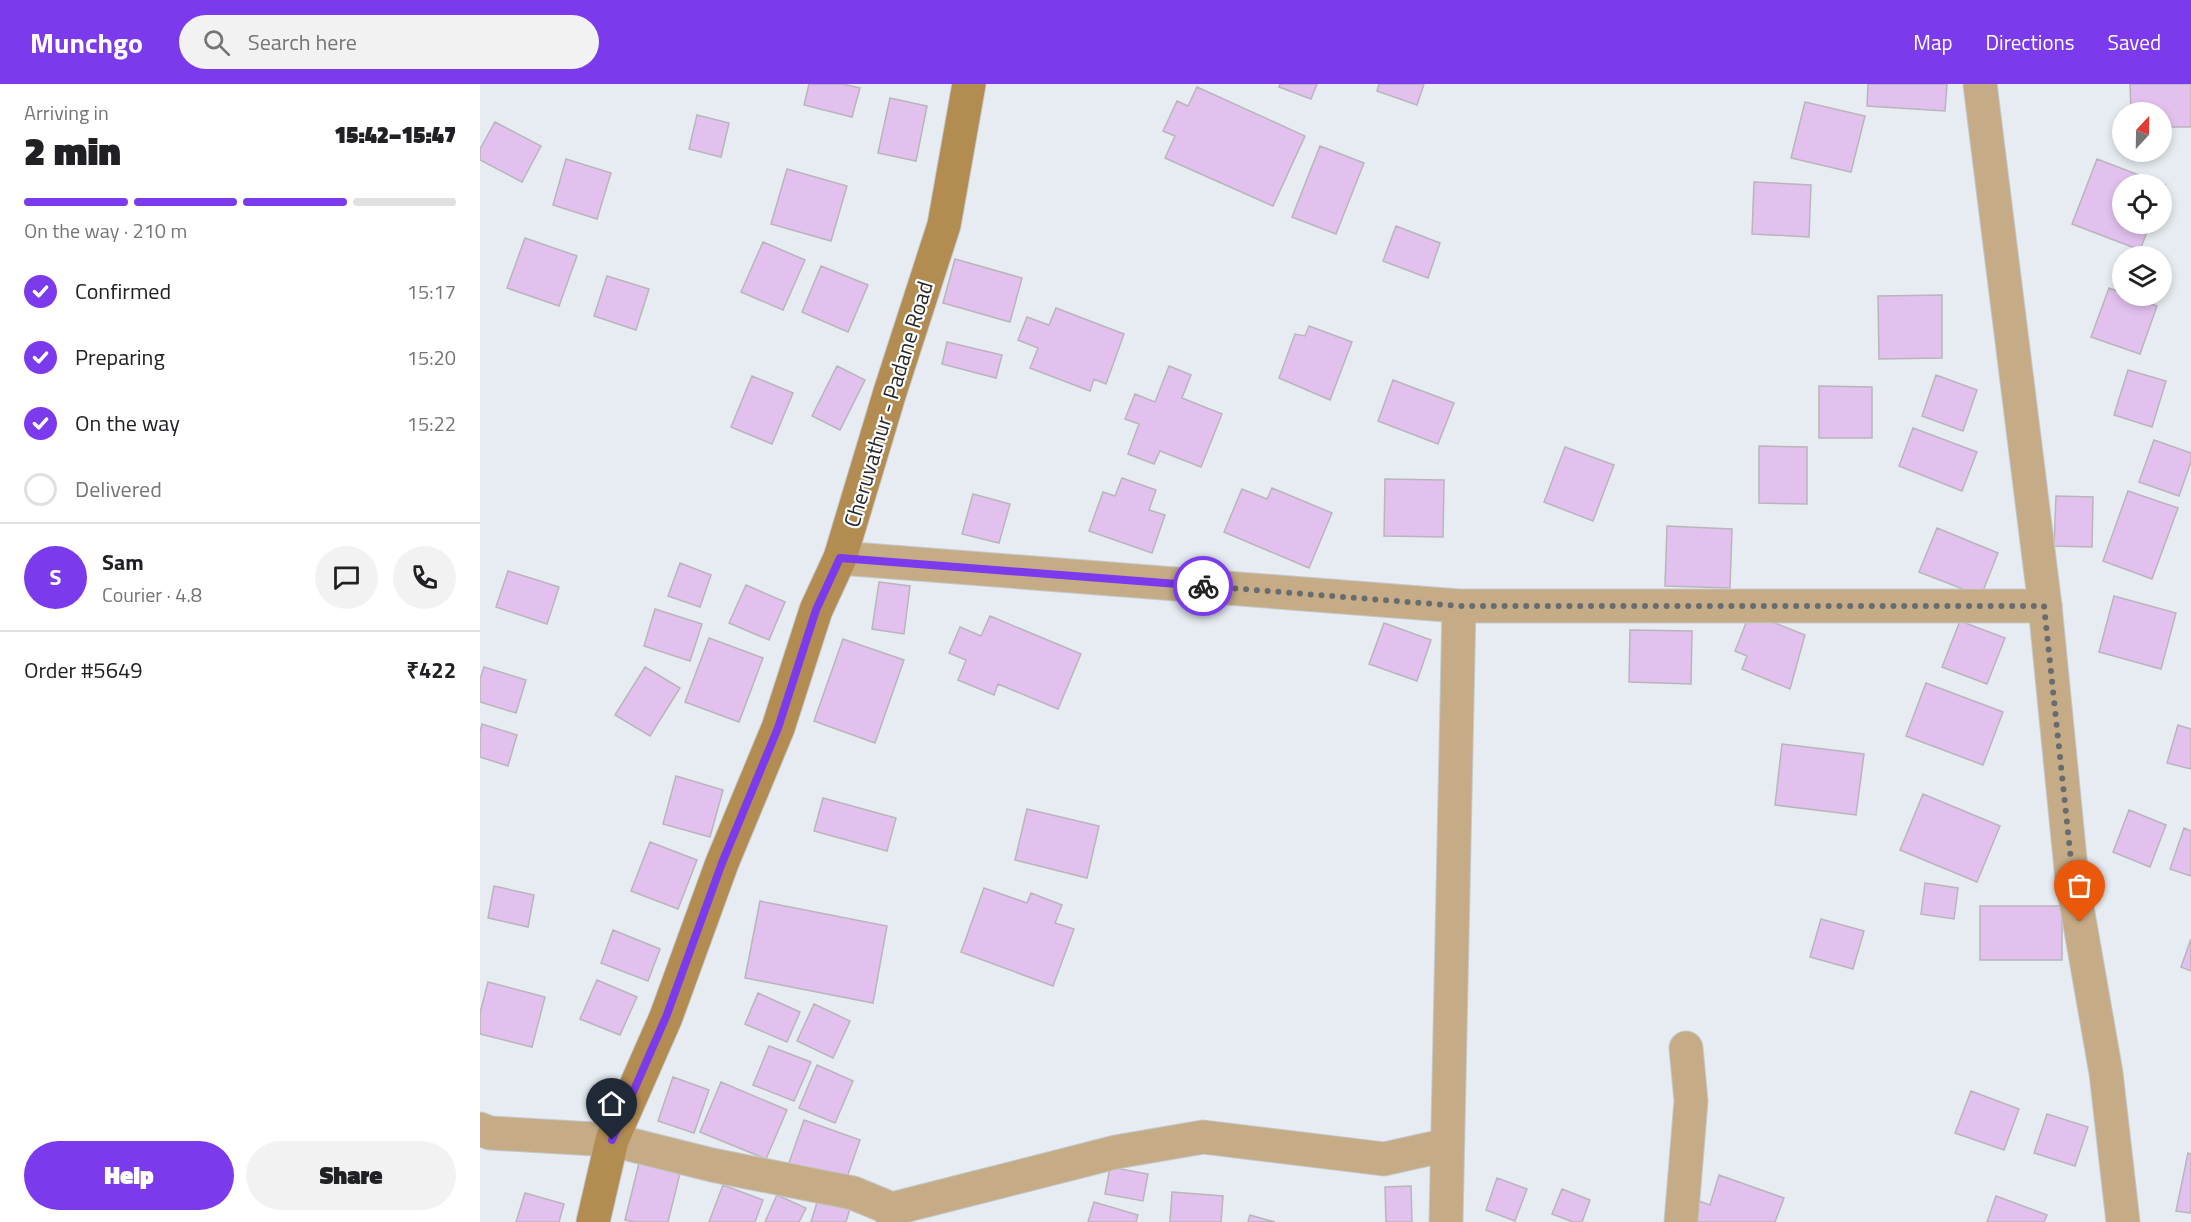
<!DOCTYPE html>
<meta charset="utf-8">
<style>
body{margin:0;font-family:"Titillium Web",sans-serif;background:#f2f2f2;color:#202124;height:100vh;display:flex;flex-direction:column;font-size:22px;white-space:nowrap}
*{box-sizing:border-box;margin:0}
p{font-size:20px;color:#757577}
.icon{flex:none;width:33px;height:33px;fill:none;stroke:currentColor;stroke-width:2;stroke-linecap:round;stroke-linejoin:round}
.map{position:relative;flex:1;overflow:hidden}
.side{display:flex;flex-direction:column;background:#fff;width:480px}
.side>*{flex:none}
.needle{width:39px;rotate:22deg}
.fabs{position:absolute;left:1632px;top:18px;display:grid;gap:12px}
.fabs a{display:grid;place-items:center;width:60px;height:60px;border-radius:50%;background:#fff;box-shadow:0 3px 9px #0003;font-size:30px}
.pin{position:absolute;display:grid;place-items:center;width:51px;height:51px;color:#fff;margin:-62px -26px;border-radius:50% 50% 50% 0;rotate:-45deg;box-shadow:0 0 6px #0007}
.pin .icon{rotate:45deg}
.courier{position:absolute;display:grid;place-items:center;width:60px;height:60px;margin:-30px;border:4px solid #7c3aed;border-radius:50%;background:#fff;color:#222;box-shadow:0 2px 8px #0007}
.head em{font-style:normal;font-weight:800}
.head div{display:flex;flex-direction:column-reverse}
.head{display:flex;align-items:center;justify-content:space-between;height:102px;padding:0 24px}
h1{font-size:39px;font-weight:800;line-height:45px}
.bar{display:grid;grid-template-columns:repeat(4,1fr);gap:9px 6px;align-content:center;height:72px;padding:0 24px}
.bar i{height:8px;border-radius:4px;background:#e0e0e0}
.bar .on{background:#7c3aed}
.bar p{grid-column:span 4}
.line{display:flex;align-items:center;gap:15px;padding:0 24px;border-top:2px solid #e0e0e0}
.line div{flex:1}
.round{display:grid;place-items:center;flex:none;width:63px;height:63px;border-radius:32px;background:#f2f2f2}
ol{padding:0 24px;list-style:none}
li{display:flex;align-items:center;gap:18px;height:66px}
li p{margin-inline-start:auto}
li .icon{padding:6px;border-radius:50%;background:#7c3aed;color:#fff;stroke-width:4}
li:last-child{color:#757577}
li i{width:33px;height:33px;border:3px solid #e0e0e0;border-radius:50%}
.button{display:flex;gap:12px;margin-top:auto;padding:12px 24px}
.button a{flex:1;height:69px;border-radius:36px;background:#7c3aed;color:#fff;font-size:24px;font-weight:800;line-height:69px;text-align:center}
.button a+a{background:#f2f2f2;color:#202124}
header{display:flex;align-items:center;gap:36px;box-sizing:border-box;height:84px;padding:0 30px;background:#7c3aed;color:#fff}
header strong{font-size:28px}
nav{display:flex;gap:33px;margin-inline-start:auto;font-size:21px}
.search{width:420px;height:54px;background:#f2f2f2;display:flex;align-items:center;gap:15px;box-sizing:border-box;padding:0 21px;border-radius:33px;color:#757577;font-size:22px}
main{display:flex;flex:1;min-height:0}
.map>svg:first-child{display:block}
.building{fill:#e2c1ef;stroke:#b9b5bb;stroke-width:1.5}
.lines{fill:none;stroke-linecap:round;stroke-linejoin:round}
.minor-casing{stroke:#c3c9cd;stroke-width:35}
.tertiary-casing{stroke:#c3c9cd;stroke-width:35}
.secondary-casing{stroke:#c3c9cd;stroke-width:35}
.minor{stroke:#c6ac86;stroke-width:33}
.tertiary{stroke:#c6ac86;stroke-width:33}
.secondary{stroke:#b38c51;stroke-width:33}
.done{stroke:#696c6f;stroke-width:6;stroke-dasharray:0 10.8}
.route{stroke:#7c3aed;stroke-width:8}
.labels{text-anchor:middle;stroke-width:4.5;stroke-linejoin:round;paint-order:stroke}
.street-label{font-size:22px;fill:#252729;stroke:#fff}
</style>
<header>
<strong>Munchgo</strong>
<div class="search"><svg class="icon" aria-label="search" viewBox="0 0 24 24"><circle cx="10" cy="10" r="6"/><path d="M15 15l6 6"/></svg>Search here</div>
<nav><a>Map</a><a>Directions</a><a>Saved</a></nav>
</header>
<main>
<section class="side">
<div class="head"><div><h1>2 min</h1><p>Arriving in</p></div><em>15:42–15:47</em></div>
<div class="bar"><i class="on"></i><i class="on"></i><i class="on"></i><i></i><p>On the way · 210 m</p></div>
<ol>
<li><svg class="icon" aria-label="check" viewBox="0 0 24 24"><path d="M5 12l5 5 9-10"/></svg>Confirmed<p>15:17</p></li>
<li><svg class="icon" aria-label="check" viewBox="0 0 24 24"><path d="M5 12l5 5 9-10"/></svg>Preparing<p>15:20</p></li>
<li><svg class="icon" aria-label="check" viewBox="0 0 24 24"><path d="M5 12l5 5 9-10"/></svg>On the way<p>15:22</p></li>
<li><i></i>Delivered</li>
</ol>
<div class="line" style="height:108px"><b class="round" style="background:#7c3aed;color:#fff">S</b><div><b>Sam</b><p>Courier · 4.8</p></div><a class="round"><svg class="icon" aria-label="chat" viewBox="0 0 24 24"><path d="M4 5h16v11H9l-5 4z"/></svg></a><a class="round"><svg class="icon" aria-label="phone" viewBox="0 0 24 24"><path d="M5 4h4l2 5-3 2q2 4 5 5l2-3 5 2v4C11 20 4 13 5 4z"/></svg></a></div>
<div class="line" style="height:78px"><div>Order #5649</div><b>₹422</b></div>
<div class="button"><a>Help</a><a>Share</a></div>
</section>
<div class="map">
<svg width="1711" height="1138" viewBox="0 0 1711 1138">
<rect width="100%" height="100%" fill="#e6ecf1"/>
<path class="building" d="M 329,0 L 363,0 L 380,4 L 372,33 L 324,21 Z
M 800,0 L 837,0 L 831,15 L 799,3 Z
M 899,0 L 944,0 L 937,21 L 897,7 Z
M 1388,0 L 1467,0 L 1465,27 L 1387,22 Z
M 1650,0 L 1711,0 L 1711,43 L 1682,43 L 1682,28 L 1651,28 Z
M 717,3 L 825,52 L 793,122 L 685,74 L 695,52 L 683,47 L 697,17 L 708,22 Z
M 410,14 L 447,22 L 436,77 L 398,69 Z
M 1325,18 L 1385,32 L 1371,88 L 1311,74 Z
M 217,31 L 249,39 L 241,73 L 209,65 Z
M 15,38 L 61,62 L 42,98 L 0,76 L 0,65 Z
M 840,62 L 884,79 L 856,150 L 812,133 Z
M 86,75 L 131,89 L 117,135 L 73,121 Z
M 1617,75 L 1685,101 L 1682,110 L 1682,100 L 1642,100 L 1642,140 L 1670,140 L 1660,166 L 1592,140 Z
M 307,85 L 367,102 L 351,157 L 291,140 Z
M 1274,98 L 1331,101 L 1329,153 L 1272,150 Z
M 916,142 L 960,159 L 948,194 L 903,177 Z
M 45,154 L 97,172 L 79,222 L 27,204 Z
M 283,158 L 325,176 L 303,226 L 261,208 Z
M 475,175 L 542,194 L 530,238 L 463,219 Z
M 341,182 L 388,201 L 368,248 L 322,228 Z
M 127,192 L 169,205 L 156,246 L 114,232 Z
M 1629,204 L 1642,209 L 1642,212 L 1649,212 L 1677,222 L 1660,270 L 1611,253 Z
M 1462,211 L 1462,274 L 1399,275 L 1398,212 Z
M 576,224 L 644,250 L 626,300 L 614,295 L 610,307 L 550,284 L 558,264 L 538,256 L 547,233 L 569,241 Z
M 829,242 L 872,258 L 850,316 L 799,294 L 815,250 L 825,252 Z
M 467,258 L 522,271 L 516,294 L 462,280 Z
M 357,282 L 385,296 L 360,346 L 332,332 Z
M 689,282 L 711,291 L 702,314 L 742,330 L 721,383 L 680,367 L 674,380 L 648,370 L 659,340 L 645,335 L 655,310 L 675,318 Z
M 1648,286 L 1686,297 L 1672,343 L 1634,331 Z
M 1456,291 L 1497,306 L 1483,347 L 1442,332 Z
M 272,292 L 313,309 L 292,360 L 251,343 Z
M 913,296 L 974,319 L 958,360 L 898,337 Z
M 1339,302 L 1392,303 L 1392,354 L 1339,354 Z
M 1433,344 L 1497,368 L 1482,407 L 1419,382 Z
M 1674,356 L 1711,369 L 1711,378 L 1699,412 L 1659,398 Z
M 1279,362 L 1327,363 L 1327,420 L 1279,419 Z
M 1085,363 L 1134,381 L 1113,437 L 1064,418 Z
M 642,394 L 676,406 L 669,426 L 685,431 L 672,469 L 609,447 L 623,408 L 635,412 Z
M 905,395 L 964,396 L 963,453 L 904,452 Z
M 792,404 L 852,429 L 829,484 L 744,448 L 762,405 L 787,415 Z
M 1648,407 L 1698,424 L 1672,495 L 1623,477 Z
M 493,410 L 530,420 L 519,459 L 482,450 Z
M 1576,412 L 1613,413 L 1612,463 L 1574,462 Z
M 1187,442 L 1252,445 L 1250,504 L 1185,502 Z
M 1457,444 L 1518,469 L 1501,512 L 1439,488 Z
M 200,479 L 231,491 L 220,523 L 188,512 Z
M 28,487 L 79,503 L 67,540 L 16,523 Z
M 399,498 L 430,502 L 424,550 L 392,545 Z
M 266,501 L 305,518 L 289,556 L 249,539 Z
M 1634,512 L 1696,529 L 1681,585 L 1619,568 Z
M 175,525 L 222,540 L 210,577 L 164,562 Z
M 1270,529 L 1325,551 L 1310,605 L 1262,585 L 1267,572 L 1255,567 Z
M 510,532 L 601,570 L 578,625 L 518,600 L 514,611 L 478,596 L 486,576 L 469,569 L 480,543 L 501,552 Z
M 1480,537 L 1525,554 L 1507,600 L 1462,583 Z
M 904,539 L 951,556 L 937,597 L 889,580 Z
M 1150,546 L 1212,547 L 1211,600 L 1149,598 Z
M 229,554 L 283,574 L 259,638 L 205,618 Z
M 363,555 L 424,576 L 395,659 L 334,637 Z
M 4,583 L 46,596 L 36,629 L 0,618 L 0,595 Z
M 165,583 L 200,604 L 170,652 L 135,631 Z
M 1446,599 L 1523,628 L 1503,681 L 1426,652 Z
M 2,640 L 37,651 L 28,682 L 0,673 L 0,648 Z
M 1698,641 L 1711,645 L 1711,685 L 1687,679 Z
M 1302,660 L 1384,670 L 1376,731 L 1295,721 Z
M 196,692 L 243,706 L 230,753 L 183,740 Z
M 1443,710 L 1520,742 L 1497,798 L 1420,766 Z
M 343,714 L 416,734 L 407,767 L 334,747 Z
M 547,725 L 619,742 L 607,794 L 535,776 Z
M 1649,726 L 1686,741 L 1670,783 L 1633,768 Z
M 1704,744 L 1711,747 L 1711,792 L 1690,785 Z
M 170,758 L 217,776 L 198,825 L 151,807 Z
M 1445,799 L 1478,804 L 1474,835 L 1441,830 Z
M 14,802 L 54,811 L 48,843 L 8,834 Z
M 504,804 L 547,819 L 551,809 L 582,821 L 575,839 L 594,845 L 573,902 L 481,868 Z
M 280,817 L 407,842 L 393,919 L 265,894 Z
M 1500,822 L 1582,822 L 1582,876 L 1500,876 Z
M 1341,835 L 1384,847 L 1373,885 L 1330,873 Z
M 133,846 L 180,865 L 168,897 L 121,879 Z
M 1711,855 L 1711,887 L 1701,883 Z
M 117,896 L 157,913 L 140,951 L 100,935 Z
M 8,898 L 65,913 L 52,963 L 0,950 L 0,929 Z
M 278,909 L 320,928 L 307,958 L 265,940 Z
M 334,920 L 370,937 L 353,974 L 317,957 Z
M 289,962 L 331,978 L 314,1017 L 273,1001 Z
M 337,981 L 373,997 L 355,1039 L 319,1024 Z
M 193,993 L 229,1006 L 214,1049 L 178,1037 Z
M 241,998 L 307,1026 L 286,1075 L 220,1048 Z
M 1491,1007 L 1539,1025 L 1524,1066 L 1475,1049 Z
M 1567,1030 L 1608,1043 L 1595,1082 L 1554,1069 Z
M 324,1036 L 380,1056 L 365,1099 L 309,1079 Z
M 1708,1069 L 1711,1070 L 1711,1129 L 1696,1127 Z
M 159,1079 L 200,1089 L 188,1138 L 154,1138 L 145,1136 Z
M 630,1083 L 668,1090 L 663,1117 L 625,1110 Z
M 1239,1091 L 1304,1114 L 1295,1138 L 1212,1138 L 1219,1117 L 1230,1121 Z
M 1017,1094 L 1047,1105 L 1035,1137 L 1006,1126 Z
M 243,1101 L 283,1116 L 275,1138 L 229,1138 Z
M 931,1102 L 932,1138 L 906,1138 L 905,1103 Z
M 1082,1105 L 1110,1116 L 1102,1138 L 1093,1138 L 1072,1130 Z
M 692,1108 L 743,1112 L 741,1138 L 690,1138 Z
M 45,1109 L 84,1120 L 79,1138 L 36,1138 Z
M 297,1111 L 326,1124 L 319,1138 L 285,1138 Z
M 339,1112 L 371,1121 L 366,1138 L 331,1138 Z
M 1516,1112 L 1567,1131 L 1564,1138 L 1507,1138 Z
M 614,1118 L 658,1131 L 656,1138 L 608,1138 Z
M 770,1131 L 795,1138 L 768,1138 Z"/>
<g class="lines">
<g class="minor-casing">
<path id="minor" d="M 360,474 L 979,522 L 1565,522
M 0,1045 L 10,1049 L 132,1056 L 232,1081 L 373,1109 L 412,1125 L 413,1138
M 412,1125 L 636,1068 L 723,1053 L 904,1075 L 967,1061
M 966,1138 L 979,522
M 1201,1138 L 1211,1017 L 1206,964"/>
</g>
<g class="tertiary-casing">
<path id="tertiary" d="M 1500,0 L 1565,522 L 1592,795 L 1626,989 L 1643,1138"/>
</g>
<g class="secondary-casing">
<path id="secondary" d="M 113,1138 L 132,1056 L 186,933 L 242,779 L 298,644 L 336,526 L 360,474 L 410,308 L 464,141 L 489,0"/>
</g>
<use href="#minor" class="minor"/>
<use href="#tertiary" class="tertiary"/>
<use href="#secondary" class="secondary"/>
</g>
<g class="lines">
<path class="done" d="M 723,502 L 980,522 L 1564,522 L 1593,795 L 1600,838"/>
<path class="route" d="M 132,1056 L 186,933 L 242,779 L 298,644 L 336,526 L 360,474 L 723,502"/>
</g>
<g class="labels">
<g class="street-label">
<text transform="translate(408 320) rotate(-73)" y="8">Cheruvathur - Padane Road</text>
</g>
</g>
</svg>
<div class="fabs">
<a><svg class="needle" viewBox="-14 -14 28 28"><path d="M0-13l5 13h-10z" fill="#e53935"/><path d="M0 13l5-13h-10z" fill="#757577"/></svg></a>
<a><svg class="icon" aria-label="locate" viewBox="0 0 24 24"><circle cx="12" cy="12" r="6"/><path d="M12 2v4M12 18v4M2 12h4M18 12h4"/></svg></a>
<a><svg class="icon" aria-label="layers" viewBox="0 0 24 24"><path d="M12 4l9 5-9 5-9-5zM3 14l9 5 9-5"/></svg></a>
</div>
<div class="pin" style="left:1600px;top:838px;background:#ea580c"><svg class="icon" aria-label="bag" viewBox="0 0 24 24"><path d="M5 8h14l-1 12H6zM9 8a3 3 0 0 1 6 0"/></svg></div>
<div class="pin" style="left:132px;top:1056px;background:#1f2937"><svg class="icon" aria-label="home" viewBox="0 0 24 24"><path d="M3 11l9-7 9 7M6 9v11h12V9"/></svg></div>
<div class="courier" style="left:723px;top:502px"><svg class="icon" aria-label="bike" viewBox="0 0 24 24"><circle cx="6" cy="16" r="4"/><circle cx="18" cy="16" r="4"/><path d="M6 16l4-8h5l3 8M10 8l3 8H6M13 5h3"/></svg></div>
</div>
</main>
